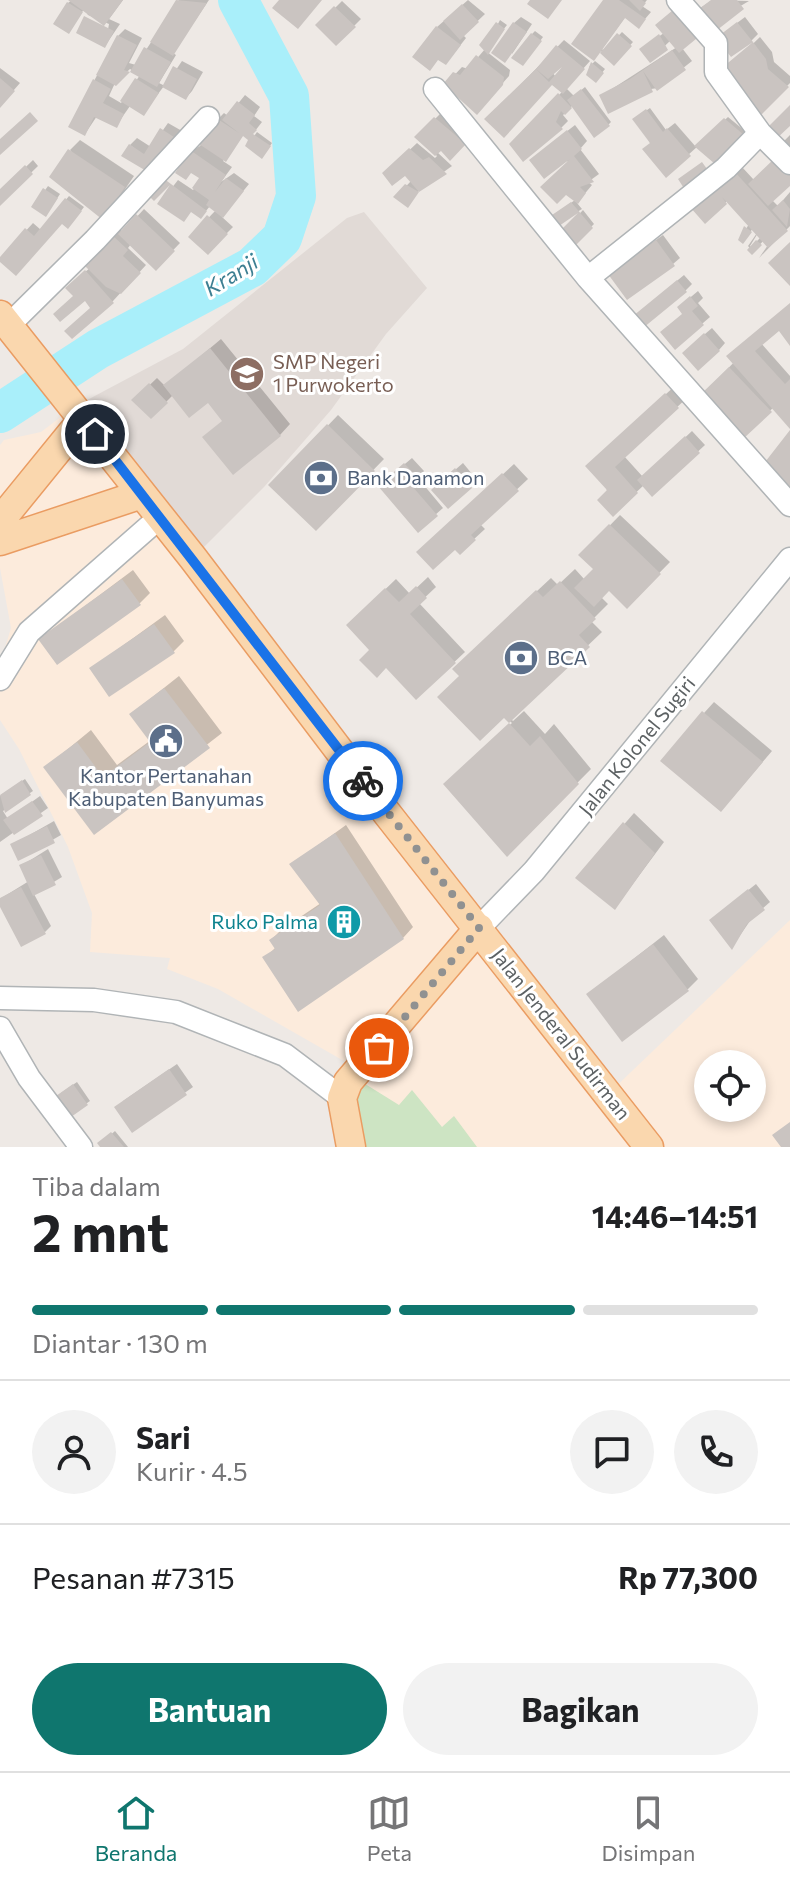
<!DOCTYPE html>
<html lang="id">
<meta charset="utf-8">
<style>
body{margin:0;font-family:Commissioner,sans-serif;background:#f2f2f2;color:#202124;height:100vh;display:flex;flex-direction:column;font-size:30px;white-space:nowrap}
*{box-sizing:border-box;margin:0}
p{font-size:26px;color:#757577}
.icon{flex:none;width:44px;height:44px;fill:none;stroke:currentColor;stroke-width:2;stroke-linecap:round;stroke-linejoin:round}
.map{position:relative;height:1147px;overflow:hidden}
.side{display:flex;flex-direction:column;background:#fff;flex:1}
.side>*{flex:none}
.controls{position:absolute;left:694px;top:1050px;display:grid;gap:16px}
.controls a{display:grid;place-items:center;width:72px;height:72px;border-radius:50%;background:#fff;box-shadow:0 4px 12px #0003;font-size:40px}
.pin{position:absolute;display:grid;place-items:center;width:68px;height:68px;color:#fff;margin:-34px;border:4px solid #fff;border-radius:50%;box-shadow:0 2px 8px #0007}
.courier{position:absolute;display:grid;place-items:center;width:80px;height:80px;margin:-40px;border:6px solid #1a73e8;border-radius:50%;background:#fff;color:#222;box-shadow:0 2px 10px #0007}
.head em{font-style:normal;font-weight:700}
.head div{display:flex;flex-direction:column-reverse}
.head{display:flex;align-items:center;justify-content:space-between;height:136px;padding:0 32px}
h1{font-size:52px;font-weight:700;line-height:60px}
.bar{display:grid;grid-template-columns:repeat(4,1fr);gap:12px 8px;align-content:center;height:96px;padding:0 32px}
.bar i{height:10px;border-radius:6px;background:#e0e0e0}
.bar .current{background:#0f766e}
.bar p{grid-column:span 4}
.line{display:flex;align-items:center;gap:20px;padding:0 32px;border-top:2px solid #e0e0e0}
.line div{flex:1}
.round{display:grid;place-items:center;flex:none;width:84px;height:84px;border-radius:42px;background:#f2f2f2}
.cta{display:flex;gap:16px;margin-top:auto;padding:16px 32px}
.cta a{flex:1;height:92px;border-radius:48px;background:#0f766e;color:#fff;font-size:32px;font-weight:700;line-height:92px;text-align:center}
.cta a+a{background:#f2f2f2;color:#202124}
.dock{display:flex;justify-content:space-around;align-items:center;height:112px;border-top:2px solid #e0e0e0;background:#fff;font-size:22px;color:#757577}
.dock a{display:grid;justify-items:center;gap:4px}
.dock .current{color:#0f766e}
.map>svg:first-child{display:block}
.commercial{fill:#fcebdc;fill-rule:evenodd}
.education{fill:#e1dad6}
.green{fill:#cde4c3}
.shadow{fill:#0003;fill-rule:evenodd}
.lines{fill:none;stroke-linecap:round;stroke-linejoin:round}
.river{stroke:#a9effa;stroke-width:40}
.building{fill:#cac4c1}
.minor-casing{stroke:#b0b4b6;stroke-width:25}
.major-casing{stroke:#ea9c62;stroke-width:31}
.minor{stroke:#fff;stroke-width:22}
.major{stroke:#fad7ae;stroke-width:28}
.done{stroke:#909191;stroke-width:8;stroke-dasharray:0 14.4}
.route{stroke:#1a73e8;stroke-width:10}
.labels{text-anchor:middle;stroke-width:6;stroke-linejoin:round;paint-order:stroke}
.education-label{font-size:20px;fill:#785e54;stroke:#fff;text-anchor:start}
.service-label{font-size:20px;fill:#4e5e75;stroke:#fff;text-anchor:start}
.street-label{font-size:20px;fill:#5d6264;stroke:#fff}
.culture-label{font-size:20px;fill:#0d838f;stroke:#fff;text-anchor:end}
.water-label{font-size:22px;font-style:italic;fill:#3d7f92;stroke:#fff}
</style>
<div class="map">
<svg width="790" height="1147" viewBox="0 0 790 1147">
<rect width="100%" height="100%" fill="#eee9e5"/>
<path class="commercial" d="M 74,407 L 648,1147 L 351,1147 L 358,1069 L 218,989 L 167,969 L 170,958 L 90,952 L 92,913 L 68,847 L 19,749 L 0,720 L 0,664 L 11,628 L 0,568 L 0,445 L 4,440 L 41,432 Z
M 790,920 L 790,1147 L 651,1147 L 609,1093 ZM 708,1064 L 752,1064 L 752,1108 L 708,1108 Z"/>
<path class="education" d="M 364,212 L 427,288 L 386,334 L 331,410 L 264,487 L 193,558 L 74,407 L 183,349 L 347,218 Z"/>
<path class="green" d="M 348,1082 L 362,1082 L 399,1105 L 412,1090 L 442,1127 L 454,1116 L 477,1147 L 351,1147 Z"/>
<path class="shadow" d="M 72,0 L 123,0 L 109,19 L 120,24 L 105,46 L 109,24 L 88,15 L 84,9 L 71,29 L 68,3 Z
M 179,0 L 209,0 L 173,53 L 176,55 L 159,83 L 165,86 L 182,61 L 203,72 L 192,91 L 186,98 L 164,86 L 143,114 L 130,106 L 116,126 L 97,116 L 85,134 L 94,81 L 118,36 L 125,29 L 142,38 L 129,63 L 136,65 ZM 130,69 L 140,75 L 121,103 L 109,96 L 115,83 Z
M 468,0 L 485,14 L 463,35 L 466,38 L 452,56 L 437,27 Z
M 606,0 L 647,0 L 642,6 L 651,12 L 645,19 L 626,16 L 602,49 L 604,51 L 622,32 L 633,42 L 614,63 L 601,51 Z
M 712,0 L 749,1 L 708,25 L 682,48 L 692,61 L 658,88 L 601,96 L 677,47 L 671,40 L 650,60 L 645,46 Z
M 342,1 L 361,19 L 336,44 L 318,25 Z
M 521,17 L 532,24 L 512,54 L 514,23 Z
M 745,17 L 758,34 L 751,41 L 725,32 Z
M 500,20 L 507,25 L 486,51 L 510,70 L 509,76 L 477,112 L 446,84 L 462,67 L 468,69 L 485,49 Z
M 535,31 L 543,37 L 525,61 L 532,34 Z
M 760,37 L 772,52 L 774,62 L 790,76 L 790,83 L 759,114 L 737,59 Z
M 564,40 L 590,61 L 566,88 L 574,96 L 585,87 L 611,122 L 608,125 L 573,105 L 563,115 L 568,121 L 561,128 L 522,131 L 563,91 L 552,83 L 487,119 ZM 560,63 L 565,67 L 556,77 L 552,72 Z
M 595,61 L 605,69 L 596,80 L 589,67 Z
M 0,68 L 20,83 L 0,106 Z
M 245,95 L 260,107 L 254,116 L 262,122 L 255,131 L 244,134 L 223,161 L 232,167 L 221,182 L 234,173 L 249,184 L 222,217 L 233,227 L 208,252 L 190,237 L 216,210 L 210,206 L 201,217 L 192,210 L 160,203 L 178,180 L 193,190 L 202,177 L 192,171 L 192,151 L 200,146 L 217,120 L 224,113 L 228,116 Z
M 650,108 L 666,130 L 675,123 L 696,147 L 728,117 L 745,131 L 739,139 L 698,146 L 666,175 L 637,117 Z
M 442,112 L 471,136 L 450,158 L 442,149 L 437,152 L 452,166 L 420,189 L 410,203 L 396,197 L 411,181 L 405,174 L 385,173 L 417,143 L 435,158 L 437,156 L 417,137 Z
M 168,123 L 182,131 L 154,163 L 130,145 L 137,138 L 151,147 Z
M 575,125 L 587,141 L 580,149 L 599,174 L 588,182 L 592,185 L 577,203 L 582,209 L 559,223 L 557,213 L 575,200 L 570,162 L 538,154 Z
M 257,132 L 272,143 L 265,153 L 247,146 Z
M 790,135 L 790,183 L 772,200 L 778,206 L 790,192 L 790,226 L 759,258 L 768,245 L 764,240 L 753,252 L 748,246 L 757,233 L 753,228 L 746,238 L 740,239 L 749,224 L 728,200 L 705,221 L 699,200 L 742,167 L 754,180 L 786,150 L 780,145 ZM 758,233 L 761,237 L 751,247 L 750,246 Z
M 80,140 L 134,176 L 113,207 L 70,150 Z
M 33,160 L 38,166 L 0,203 L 0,192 Z
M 48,186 L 60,194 L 48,212 L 34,206 Z
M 69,196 L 84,207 L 71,224 L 62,222 L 0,259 L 33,223 L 41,230 Z
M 144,209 L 180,243 L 156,268 L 131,244 L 128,248 L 146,265 L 113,301 L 72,337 L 93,307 L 85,298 L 75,296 L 74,281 L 90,268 L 118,227 L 123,232 Z
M 583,210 L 594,224 L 576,242 L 564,230 Z
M 663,235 L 680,258 L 673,264 L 618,267 Z
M 684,275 L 692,284 L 685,291 L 643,309 Z
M 698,291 L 703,298 L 698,303 L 710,317 L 675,347 L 686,301 Z
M 790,305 L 790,342 L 779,328 L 761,343 L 790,376 L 790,426 L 774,407 L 743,436 L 703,394 Z
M 712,328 L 725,343 L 719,350 L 691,346 Z
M 221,339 L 290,424 L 280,435 L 224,420 L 208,400 L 173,395 L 151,417 L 134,400 L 157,378 L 165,386 Z
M 677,384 L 688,397 L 624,456 L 643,477 L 692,431 L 705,445 L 652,494 L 644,485 L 613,514 L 598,456 Z
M 338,415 L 384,459 L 316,529 L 271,485 Z
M 412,458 L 424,471 L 418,478 L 443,508 L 418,530 L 387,479 Z
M 463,463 L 477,480 L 471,487 L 440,483 Z
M 514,464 L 528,479 L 480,524 L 485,529 L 460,552 L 455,547 L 429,542 Z
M 620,515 L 670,562 L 627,606 L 609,588 L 601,597 L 608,604 L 591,621 L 602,632 L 511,719 L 513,721 L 524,711 L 545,734 L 554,724 L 591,769 L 507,854 L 459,771 L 512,723 L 462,676 L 468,655 L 551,578 L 558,585 L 575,569 L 585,580 L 596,569 L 581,555 Z
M 133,570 L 150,593 L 140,603 L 41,639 Z
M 428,577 L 436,587 L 419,603 L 465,652 L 417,697 L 348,625 L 396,579 L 410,594 Z
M 165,615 L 184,641 L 173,652 L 92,668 Z
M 179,676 L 222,733 L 94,832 L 46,767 L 91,730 L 117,765 L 151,740 L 131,714 Z
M 714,702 L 772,751 L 731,799 L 704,713 Z
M 25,779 L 33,791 L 3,811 L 8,819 L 40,796 L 48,808 L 0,842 L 0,796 Z
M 634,813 L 664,842 L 615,908 L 578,877 Z
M 54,821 L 61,835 L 19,859 L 12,845 Z
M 346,825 L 413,927 L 403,938 L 265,958 L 276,947 L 271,940 L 281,930 L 321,903 L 292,864 Z
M 48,849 L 62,877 L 34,894 L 51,926 L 45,932 L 0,903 L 0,899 L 29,881 L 21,866 Z
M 756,884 L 770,902 L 752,918 L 732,947 L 718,914 Z
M 664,935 L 698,979 L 688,989 L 589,994 Z
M 177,1064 L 193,1087 L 132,1130 L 123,1101 Z
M 77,1082 L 90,1101 L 71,1114 L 61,1093 Z
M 115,1131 L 128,1147 L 103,1147 L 100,1144 Z"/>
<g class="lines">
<path class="river" d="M 0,413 L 98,349 L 252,267 L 282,238 L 296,196 L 289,96 L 238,0"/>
</g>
<path class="building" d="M 68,0 L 123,0 L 104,26 Z
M 176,0 L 207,3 L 173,56 L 150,42 Z
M 279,0 L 322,0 L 298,29 L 272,8 Z
M 530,0 L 562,0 L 548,19 L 527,4 Z
M 603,0 L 619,0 L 646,19 L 639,29 L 625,18 L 594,61 L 571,44 Z
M 629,0 L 642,0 L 646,3 L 640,11 Z
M 711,0 L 737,0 L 744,9 L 712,34 L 695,12 Z
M 67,2 L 83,12 L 69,34 L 53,24 Z
M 462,4 L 479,22 L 460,40 L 443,21 Z
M 679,5 L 702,34 L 679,53 L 655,25 Z
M 334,6 L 356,27 L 336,46 L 315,25 Z
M 84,16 L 114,31 L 105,48 L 76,33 Z
M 496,22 L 505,29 L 488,55 L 479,45 Z
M 513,22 L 527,32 L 505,63 L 491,53 Z
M 737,22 L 753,42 L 731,57 L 716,38 Z
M 436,26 L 461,45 L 446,65 L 438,60 L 430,71 L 412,57 Z
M 531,33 L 542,41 L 523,66 L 511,58 Z
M 617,33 L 632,46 L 614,66 L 600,53 Z
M 659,34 L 668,50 L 650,63 L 639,49 Z
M 117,35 L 137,45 L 124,70 L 130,72 L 116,86 L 96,75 Z
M 753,42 L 766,59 L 768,69 L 789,87 L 759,117 L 717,72 Z
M 556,45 L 585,69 L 563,94 L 552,85 L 504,138 L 484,119 L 536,69 L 549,82 L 562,67 L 548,79 L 536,69 Z
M 144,47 L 171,62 L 157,87 L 130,72 Z
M 672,50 L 686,70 L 657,91 L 643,71 L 653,92 L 608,114 L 599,95 L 630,79 Z
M 476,55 L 504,77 L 503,85 L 477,115 L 443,84 L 453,72 L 460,75 Z
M 591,62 L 604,73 L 596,83 L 586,75 Z
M 173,66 L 197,79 L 186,100 L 162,87 Z
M 0,78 L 15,91 L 0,108 Z
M 135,78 L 159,93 L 144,116 L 120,101 Z
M 93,79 L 111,89 L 103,103 L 124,114 L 117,128 L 94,117 L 85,136 L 68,127 Z
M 581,89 L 610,126 L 594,138 L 567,100 Z
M 558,93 L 572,108 L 565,115 L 561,111 L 556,122 L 563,129 L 523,162 L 509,144 Z
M 237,101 L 255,115 L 249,123 L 257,130 L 253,134 L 271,146 L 262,159 L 245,146 L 248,140 L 243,136 L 226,162 L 199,144 L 216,118 L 239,133 L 222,120 Z
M 790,105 L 790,126 L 775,140 L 765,130 Z
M 646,109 L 663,132 L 667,128 L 691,156 L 666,178 L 642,149 L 650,143 L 632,119 Z
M 30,112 L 38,121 L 0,155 L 0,139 Z
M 434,117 L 466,144 L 450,161 L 441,151 L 435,156 L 414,137 Z
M 724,118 L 744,135 L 722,170 L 694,146 Z
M 160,128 L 177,139 L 148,172 L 121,156 L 129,144 L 144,154 Z
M 567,130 L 582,149 L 574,156 L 594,182 L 580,187 L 586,193 L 578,204 L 566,195 L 557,204 L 540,187 L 570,159 L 544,179 L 529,160 Z
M 409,148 L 423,160 L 429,157 L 447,174 L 419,192 L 405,176 L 392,186 L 382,173 Z
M 68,149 L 125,187 L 103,220 L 49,177 Z
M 190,150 L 226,175 L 215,192 L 226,178 L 244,191 L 223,218 L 206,205 L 209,200 L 192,188 L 199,178 L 191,173 L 186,180 L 175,173 Z
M 777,156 L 790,170 L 790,186 L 768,206 L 748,184 Z
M 702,162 L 712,176 L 687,193 L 678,179 Z
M 25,165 L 33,174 L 0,206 L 0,189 Z
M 735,172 L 788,231 L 768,248 L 722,197 L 727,204 L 705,224 L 690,207 Z
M 163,178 L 207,211 L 201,219 L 191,212 L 184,222 L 157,204 L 170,185 L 154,201 L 147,194 Z
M 405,184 L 419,192 L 408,208 L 393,197 Z
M 43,188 L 58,198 L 46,217 L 31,207 Z
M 65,198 L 82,211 L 68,229 L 62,224 L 16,276 L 0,262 L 0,257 L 25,228 L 34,236 Z
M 783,200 L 790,209 L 787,227 L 772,210 Z
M 571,202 L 593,228 L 576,245 L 561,230 L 578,213 L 559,226 L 552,215 Z
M 136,214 L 175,251 L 156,271 L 118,234 Z
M 207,215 L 228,234 L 208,255 L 188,237 Z
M 744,226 L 752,232 L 743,244 L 738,240 Z
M 110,233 L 128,250 L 123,256 L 141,273 L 121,294 L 106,287 L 81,262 Z
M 656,240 L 675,266 L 627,300 L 608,274 Z
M 756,240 L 762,245 L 752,255 L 747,250 Z
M 790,242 L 790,286 L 768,263 Z
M 85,270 L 114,303 L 72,339 L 64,331 L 90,308 L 85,301 L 60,322 L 53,314 L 73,296 L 65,288 Z
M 677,280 L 687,292 L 643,328 L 633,316 Z
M 690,296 L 698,306 L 692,311 L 704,325 L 675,350 L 660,332 L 682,314 L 677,307 Z
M 790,303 L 790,346 L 779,331 L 755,351 L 785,384 L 790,379 L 790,429 L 726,356 Z
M 704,333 L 720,351 L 698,371 L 682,353 Z
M 210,348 L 281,436 L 233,475 L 202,437 L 222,421 L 208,403 L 189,418 L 163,385 Z
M 729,367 L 772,412 L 743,439 L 701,394 Z
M 149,383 L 168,403 L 151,419 L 131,400 Z
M 665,393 L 679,408 L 615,467 L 638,493 L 613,517 L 597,500 L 607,490 L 585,466 Z
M 327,424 L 375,471 L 316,531 L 268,485 Z
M 790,430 L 790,488 L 762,466 Z
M 685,436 L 700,453 L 652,497 L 637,480 Z
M 404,463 L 419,479 L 412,486 L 438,516 L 418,533 L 378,486 Z
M 455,468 L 472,488 L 448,509 L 431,490 Z
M 502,473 L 519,491 L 471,535 L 476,540 L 460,555 L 455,550 L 433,570 L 416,552 Z
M 609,524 L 661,574 L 627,609 L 609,591 L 594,607 L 574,588 L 593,569 L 578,555 Z
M 122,579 L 141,605 L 57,665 L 38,639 Z
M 560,581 L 596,619 L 579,635 L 590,647 L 509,723 L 504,718 L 480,741 L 437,697 L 459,676 L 452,669 L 536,590 L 543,597 Z
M 416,586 L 427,598 L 410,614 L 456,663 L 416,700 L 386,668 L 377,678 L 359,660 L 369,650 L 346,625 L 385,588 L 399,602 Z
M 154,624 L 175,653 L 109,697 L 89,668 Z
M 164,688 L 210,748 L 94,835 L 43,767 L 77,742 L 103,777 L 150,742 L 129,714 Z
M 702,711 L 763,762 L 721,812 L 660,761 Z
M 509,723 L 530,746 L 540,736 L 579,784 L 507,857 L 443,784 Z
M 22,780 L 31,795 L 5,813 L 0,795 Z
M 32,801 L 43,816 L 14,835 L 3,820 Z
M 623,822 L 655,853 L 615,910 L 575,878 Z
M 47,826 L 55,843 L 18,861 L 10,844 Z
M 335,833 L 404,939 L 298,1012 L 262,957 L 275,949 L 269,940 L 320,905 L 289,864 Z
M 41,855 L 56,885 L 33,896 L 19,865 Z
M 21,887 L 46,934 L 21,947 L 0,907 L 0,898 Z
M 748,889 L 765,910 L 747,924 L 732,950 L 709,920 Z
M 653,944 L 689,991 L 622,1042 L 586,994 Z
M 169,1069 L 187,1095 L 132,1133 L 114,1107 Z
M 73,1084 L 88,1105 L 71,1117 L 56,1096 Z
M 790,1122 L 790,1147 L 781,1147 L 772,1135 Z
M 111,1132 L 124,1147 L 100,1147 L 97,1143 Z"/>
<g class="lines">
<g class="minor-casing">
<path id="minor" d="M 435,89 L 588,278 L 790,505
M 760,133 L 790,163
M 588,278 L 726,168 L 760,133 L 716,72 L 716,43 L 678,0
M 9,325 L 95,240 L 208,118
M 0,679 L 29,632 L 160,517
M 479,928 L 534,871 L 790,559
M 0,998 L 94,1000 L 176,1012 L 285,1055 L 342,1098
M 0,1028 L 29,1078 L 81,1147"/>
</g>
<g class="major-casing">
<path id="major" d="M 0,315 L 193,558 L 382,807 L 649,1147
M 0,521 L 83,419
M 0,541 L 142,494
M 351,1147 L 342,1098 L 348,1082 L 479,928"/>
</g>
<use href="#minor" class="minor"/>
<use href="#major" class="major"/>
</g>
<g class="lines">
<path class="done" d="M 363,781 L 479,928 L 379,1048"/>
<path class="route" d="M 95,434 L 363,781"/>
</g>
<defs>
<g id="school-disc" transform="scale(1.8)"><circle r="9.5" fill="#8d6e63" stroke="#fff"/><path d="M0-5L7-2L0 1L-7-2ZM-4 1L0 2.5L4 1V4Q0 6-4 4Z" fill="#fff"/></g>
<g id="bank-disc" transform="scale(1.8)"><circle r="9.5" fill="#5c6f8a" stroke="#fff"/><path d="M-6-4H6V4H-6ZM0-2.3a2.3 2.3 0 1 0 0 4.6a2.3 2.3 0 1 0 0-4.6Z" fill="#fff"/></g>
<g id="civic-disc" transform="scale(1.8)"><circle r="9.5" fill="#5c6f8a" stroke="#fff"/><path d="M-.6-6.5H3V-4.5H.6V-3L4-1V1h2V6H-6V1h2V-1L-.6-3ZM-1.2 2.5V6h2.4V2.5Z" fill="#fff"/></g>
<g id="building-disc" transform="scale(1.8)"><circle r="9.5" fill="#0f9aa8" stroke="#fff"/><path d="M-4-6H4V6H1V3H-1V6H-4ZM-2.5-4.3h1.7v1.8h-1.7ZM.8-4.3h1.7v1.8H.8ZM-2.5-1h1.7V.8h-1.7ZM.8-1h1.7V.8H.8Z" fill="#fff"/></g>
</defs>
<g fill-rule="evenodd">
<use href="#school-disc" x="247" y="374"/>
<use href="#bank-disc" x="321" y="478"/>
<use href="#bank-disc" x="521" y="658"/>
<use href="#civic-disc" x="166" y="741"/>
<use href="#building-disc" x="344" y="922"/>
</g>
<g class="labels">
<g class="education-label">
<text x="273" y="369">SMP Negeri<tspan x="273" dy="23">1 Purwokerto</tspan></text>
</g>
<g class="service-label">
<text x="347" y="485">Bank Danamon</text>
<text x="547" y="665">BCA</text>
<text x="166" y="783" text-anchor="middle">Kantor Pertanahan<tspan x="166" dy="23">Kabupaten Banyumas</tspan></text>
</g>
<g class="street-label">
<text transform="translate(637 746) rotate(-51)" y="7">Jalan Kolonel Sugiri</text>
<text transform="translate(561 1034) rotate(52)" y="7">Jalan Jenderal Sudirman</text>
</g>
<g class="culture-label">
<text x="318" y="929">Ruko Palma</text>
</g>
<g class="water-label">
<text transform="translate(231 275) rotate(-32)" y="8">Kranji</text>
</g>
</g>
</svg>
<div class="controls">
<a><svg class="icon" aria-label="locate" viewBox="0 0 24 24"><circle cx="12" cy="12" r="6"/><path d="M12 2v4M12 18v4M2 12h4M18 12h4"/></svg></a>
</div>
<div class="pin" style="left:379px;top:1048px;background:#ea580c"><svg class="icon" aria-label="bag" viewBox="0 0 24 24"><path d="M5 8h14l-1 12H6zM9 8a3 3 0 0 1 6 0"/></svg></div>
<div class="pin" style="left:95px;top:434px;background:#1f2937"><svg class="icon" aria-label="home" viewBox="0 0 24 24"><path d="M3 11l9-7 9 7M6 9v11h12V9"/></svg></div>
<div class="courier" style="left:363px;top:781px"><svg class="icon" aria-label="bike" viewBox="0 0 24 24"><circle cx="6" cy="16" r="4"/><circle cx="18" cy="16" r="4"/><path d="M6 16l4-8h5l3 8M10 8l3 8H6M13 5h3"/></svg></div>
</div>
<section class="side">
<div class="head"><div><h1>2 mnt</h1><p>Tiba dalam</p></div><em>14:46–14:51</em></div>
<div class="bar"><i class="current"></i><i class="current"></i><i class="current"></i><i></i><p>Diantar · 130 m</p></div>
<div class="line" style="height:144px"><a class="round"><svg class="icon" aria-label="person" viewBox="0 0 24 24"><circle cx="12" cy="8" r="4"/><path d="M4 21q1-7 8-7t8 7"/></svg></a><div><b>Sari</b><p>Kurir · 4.5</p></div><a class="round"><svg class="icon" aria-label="chat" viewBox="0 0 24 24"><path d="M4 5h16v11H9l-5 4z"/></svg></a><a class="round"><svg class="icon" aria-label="phone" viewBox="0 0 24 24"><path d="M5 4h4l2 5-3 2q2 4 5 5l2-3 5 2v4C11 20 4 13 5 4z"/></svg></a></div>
<div class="line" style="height:104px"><div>Pesanan #7315</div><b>Rp 77,300</b></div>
<div class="cta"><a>Bantuan</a><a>Bagikan</a></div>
</section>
<nav class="dock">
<a class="current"><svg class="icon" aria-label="home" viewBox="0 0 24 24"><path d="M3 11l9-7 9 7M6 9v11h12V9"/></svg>Beranda</a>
<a><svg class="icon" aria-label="map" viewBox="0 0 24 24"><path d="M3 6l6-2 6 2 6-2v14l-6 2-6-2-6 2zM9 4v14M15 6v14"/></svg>Peta</a>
<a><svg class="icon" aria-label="saved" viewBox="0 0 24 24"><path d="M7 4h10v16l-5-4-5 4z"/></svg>Disimpan</a>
</nav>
